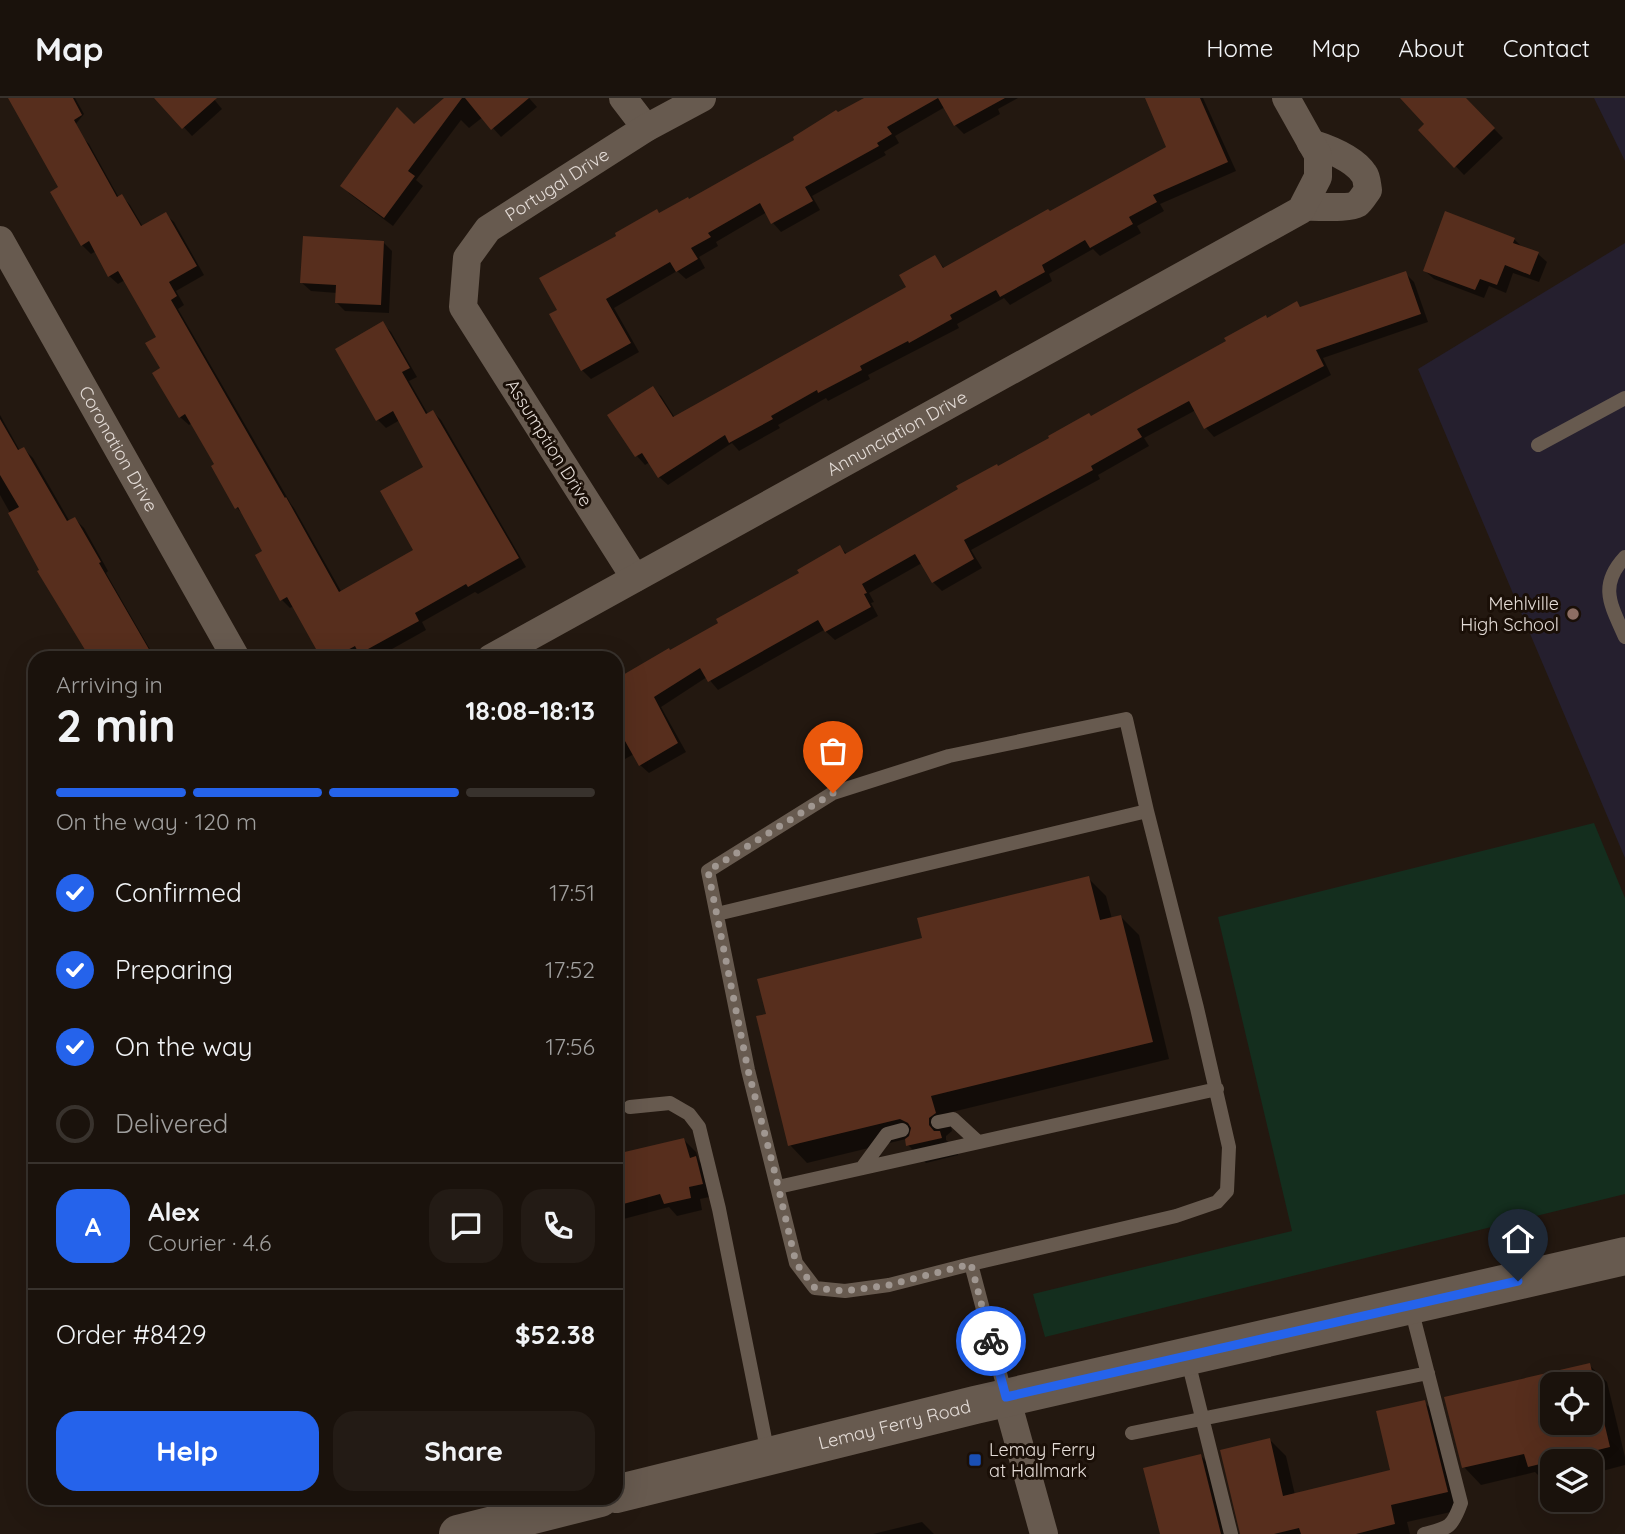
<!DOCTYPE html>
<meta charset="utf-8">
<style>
body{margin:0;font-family:Quicksand,sans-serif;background:#231b15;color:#f1f3f6;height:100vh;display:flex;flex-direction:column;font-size:26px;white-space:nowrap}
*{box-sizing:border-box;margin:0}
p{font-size:23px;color:#9f9e9d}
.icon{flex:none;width:38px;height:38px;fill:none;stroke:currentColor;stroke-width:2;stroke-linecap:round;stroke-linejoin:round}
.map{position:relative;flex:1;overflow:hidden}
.sheet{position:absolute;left:28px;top:553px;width:595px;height:854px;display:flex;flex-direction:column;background:#1a120c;border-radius:21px;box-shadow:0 7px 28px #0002,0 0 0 2px #38322d}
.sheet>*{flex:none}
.controls{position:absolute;left:1540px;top:1274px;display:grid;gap:14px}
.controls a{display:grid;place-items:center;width:63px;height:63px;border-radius:14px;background:#1a120c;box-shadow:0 7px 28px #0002,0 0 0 2px #38322d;font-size:35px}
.pin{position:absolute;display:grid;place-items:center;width:60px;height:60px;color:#fff;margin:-72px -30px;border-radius:50% 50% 50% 0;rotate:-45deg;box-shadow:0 0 7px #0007}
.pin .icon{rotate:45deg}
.courier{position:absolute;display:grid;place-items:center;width:70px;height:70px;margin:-35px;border:5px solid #2563eb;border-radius:50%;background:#fff;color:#222;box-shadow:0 2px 9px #0007}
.summary em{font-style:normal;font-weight:700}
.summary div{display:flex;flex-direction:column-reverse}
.summary{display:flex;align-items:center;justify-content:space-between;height:119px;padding:0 28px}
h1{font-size:46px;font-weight:700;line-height:52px}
.bar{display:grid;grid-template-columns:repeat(4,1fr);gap:10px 7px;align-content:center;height:84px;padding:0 28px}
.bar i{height:9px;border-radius:5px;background:#38322d}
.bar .current{background:#2563eb}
.bar p{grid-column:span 4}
.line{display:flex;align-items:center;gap:18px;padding:0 28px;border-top:2px solid #38322d}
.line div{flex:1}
.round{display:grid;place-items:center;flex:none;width:74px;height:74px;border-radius:21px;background:#231b15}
ol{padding:0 28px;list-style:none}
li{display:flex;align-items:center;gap:21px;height:77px}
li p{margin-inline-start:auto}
li .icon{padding:7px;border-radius:50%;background:#2563eb;color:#fff;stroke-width:4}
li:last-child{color:#9f9e9d}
li i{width:38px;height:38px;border:4px solid #38322d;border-radius:50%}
.action{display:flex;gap:14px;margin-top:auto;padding:14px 28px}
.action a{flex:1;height:80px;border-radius:21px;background:#2563eb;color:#fff;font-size:28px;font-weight:700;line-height:80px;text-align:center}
.action a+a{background:#231b15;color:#f1f3f6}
header{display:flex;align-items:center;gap:42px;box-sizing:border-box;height:98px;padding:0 35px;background:#1a120c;border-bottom:2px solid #38322d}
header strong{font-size:33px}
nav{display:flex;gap:38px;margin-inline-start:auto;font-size:24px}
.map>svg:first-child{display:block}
.education{fill:#251f2e}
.green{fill:#142e1e}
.shadow{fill:#0007;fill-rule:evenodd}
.building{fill:#572e1d;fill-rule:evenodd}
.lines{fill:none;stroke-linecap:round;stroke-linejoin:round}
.lane{stroke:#675a4f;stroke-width:14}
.street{stroke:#675a4f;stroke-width:28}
.secondary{stroke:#675a4f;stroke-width:38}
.done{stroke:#a09791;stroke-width:7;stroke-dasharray:0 12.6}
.route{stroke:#2563eb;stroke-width:9}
.education-dot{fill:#8d6e63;stroke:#1a0f07;stroke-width:2.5}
.transit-dot{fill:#1a4fb4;stroke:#1a0f07;stroke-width:2.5}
.labels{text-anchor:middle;stroke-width:6;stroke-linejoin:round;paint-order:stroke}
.street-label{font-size:18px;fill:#e4dcd7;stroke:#1a0f07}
.poi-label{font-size:18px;fill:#e4dcd7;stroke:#1a0f07;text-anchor:end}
</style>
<header>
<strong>Map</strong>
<nav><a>Home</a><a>Map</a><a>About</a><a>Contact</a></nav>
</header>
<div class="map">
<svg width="1625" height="1436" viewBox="0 0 1625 1436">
<rect width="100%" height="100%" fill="#231810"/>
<path class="education" d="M 1594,0 L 1625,0 L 1625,63 Z
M 1625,145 L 1625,760 L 1418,271 Z"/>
<path class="green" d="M 1594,725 L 1625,800 L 1625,1096 L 1045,1239 L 1033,1196 L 1292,1133 L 1218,819 Z"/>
<path class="shadow" d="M 10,0 L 75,0 L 84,16 L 47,61 Z
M 177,0 L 213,0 L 222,11 L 192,38 L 166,10 Z
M 447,0 L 529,0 L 537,9 L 501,39 L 483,19 L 469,30 L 461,22 L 416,82 L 423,88 L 393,128 L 350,96 L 342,88 Z
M 868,0 L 1018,0 L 998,11 L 1000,16 L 964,36 L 955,27 L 945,9 L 895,38 L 899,45 L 884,54 L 886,57 L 812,98 L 820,112 L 781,134 L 773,125 L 767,114 L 716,144 L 718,148 L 699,159 L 705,170 L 686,181 L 677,173 L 614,210 L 639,254 L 591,281 L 582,272 L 559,213 L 660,116 L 690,103 L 797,42 L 837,16 Z
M 1146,0 L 1203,0 L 1236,73 L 1160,106 L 1164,113 L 1137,128 L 1141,135 L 1100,158 L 1093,151 L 1049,176 L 1052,183 L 1010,207 L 1004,200 L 957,226 L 959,230 L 868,277 L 870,281 L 828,303 L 826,300 L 778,327 L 780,330 L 739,353 L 732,345 L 668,387 L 659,379 L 650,364 L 645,367 L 637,358 L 610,317 L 652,290 L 661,298 L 675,320 L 908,190 L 935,159 L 945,171 L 1169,50 Z
M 1402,0 L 1464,0 L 1503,40 L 1464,77 L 1421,32 L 1427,26 Z
M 81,38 L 89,46 L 119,100 L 122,98 L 130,107 L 143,129 L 165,116 L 174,124 L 204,177 L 176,193 L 184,207 L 178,211 L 291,406 L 294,410 L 342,495 L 416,453 L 425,370 L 400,322 L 386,330 L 378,322 L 383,226 L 391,234 L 417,279 L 409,283 L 428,316 L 433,314 L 441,322 L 526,469 L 478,496 L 475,494 L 422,524 L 426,532 L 376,560 L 365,560 L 362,557 L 356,560 L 323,560 L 294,508 L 290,510 L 282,502 L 265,454 L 244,417 L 237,410 L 213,369 L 216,367 L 192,325 L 189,327 L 180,319 L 162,271 L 158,239 L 125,182 L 118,186 L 109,178 L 96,153 L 91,156 L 82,147 L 61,90 Z
M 1514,141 L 1523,150 L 1538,156 L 1547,164 L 1539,184 L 1513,175 L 1506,195 L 1489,188 L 1484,200 L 1434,181 L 1425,173 Z
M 383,144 L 392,153 L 389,215 L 345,213 L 336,204 L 337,195 L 311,193 L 302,185 Z
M 1405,175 L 1414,184 L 1428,224 L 1323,260 L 1331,277 L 1214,339 L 1206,330 L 1196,312 L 1144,340 L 1149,348 L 1098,377 L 1100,381 L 971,452 L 982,470 L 942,493 L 933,484 L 922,465 L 869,495 L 874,504 L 871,505 L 878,518 L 835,542 L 824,532 L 718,592 L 707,579 L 661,609 L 686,654 L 649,675 L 640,667 L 634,656 L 616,666 L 616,583 L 670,554 L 801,475 L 840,449 L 847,456 L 999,370 L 1297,205 L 1302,211 Z
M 0,317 L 20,353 L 24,351 L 33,360 L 70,424 L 75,421 L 84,430 L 108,473 L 106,475 L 155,560 L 73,560 L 88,553 L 0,397 Z
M 1088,780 L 1106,798 L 1112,821 L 1121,819 L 1139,837 L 1169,961 L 948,1015 L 952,1033 L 946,1038 L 946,1042 L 957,1053 L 958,1057 L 926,1065 L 908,1047 L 906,1041 L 807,1065 L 790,1047 L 924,841 Z
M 616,1035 L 622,1057 L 684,1042 L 696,1054 L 699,1063 L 708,1072 L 714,1098 L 700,1101 L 702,1112 L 677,1118 L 669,1109 L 616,1123 Z
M 1589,1267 L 1607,1284 L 1625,1359 L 1625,1367 L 1591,1376 L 1591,1363 L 1552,1363 L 1552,1385 L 1547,1386 L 1535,1374 L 1481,1387 L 1464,1369 L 1446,1301 ZM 1552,1286 L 1591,1286 L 1591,1325 L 1552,1325 Z
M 1424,1304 L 1441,1321 L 1464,1411 L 1407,1424 L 1410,1436 L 1242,1436 L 1269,1341 L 1286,1358 L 1295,1397 L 1392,1373 Z
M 1201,1358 L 1218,1375 L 1233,1436 L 1161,1436 Z
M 922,1424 L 934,1436 L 873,1436 Z"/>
<path class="building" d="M 8,0 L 73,0 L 82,17 L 74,22 L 117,99 L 122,96 L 141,128 L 166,114 L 197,168 L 169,184 L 177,198 L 171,202 L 285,400 L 286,399 L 339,494 L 413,452 L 380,393 L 423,369 L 393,313 L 376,323 L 335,251 L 383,223 L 410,270 L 402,274 L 426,316 L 433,312 L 519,460 L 468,489 L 466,486 L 415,515 L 419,523 L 359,556 L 355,548 L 333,560 L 321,560 L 287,499 L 280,503 L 255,457 L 262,453 L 238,409 L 235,411 L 211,368 L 214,366 L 185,316 L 179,320 L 152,275 L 160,270 L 145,245 L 156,239 L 118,173 L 108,179 L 89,143 L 81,148 L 50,94 L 58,89 Z
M 154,0 L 217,0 L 182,31 Z
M 444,0 L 462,0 L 408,73 L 415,78 L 384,120 L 340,88 L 397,9 L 414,26 Z
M 465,0 L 529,0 L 491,32 Z
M 864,0 L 938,0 L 887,29 L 892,36 L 877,45 L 879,48 L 805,89 L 813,103 L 771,126 L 760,105 L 708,135 L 711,139 L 691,150 L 698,161 L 676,174 L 670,164 L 606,201 L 631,245 L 581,273 L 549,216 L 557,212 L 539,180 L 616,138 L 615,135 L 657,111 L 659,115 L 688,99 L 689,101 L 794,42 L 793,39 L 836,12 L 838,14 Z
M 938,0 L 1005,0 L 954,28 Z
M 1145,0 L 1200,0 L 1228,64 L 1153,97 L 1157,104 L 1129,119 L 1133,126 L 1090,150 L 1085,142 L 1042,167 L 1045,174 L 1000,199 L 996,192 L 950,217 L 952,221 L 909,245 L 908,243 L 860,268 L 862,272 L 818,295 L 817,292 L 771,318 L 773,321 L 729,345 L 725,337 L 658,380 L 642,355 L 635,359 L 607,317 L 653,288 L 673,319 L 906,189 L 899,177 L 935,157 L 943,170 L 1048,111 L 1050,113 L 1166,49 Z
M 1400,0 L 1466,0 L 1495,30 L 1454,70 L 1418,32 L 1424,26 Z
M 1445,113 L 1515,140 L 1513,145 L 1539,154 L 1530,177 L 1505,167 L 1497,187 L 1480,181 L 1475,192 L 1423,173 Z
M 303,138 L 384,143 L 381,207 L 335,205 L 336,187 L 300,185 Z
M 1406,173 L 1421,216 L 1316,252 L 1324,268 L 1204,331 L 1189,303 L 1137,331 L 1142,339 L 1091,368 L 1093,372 L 964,442 L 974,461 L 932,485 L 915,456 L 862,486 L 867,495 L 864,496 L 871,509 L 825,534 L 818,522 L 708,584 L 700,570 L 654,599 L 678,645 L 639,668 L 616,627 L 616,581 L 669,550 L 670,552 L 718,525 L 716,521 L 799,475 L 797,472 L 840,447 L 845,456 L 958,391 L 956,388 L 997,366 L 998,368 L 1049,340 L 1048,338 L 1089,315 L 1091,318 L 1139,291 L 1226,243 L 1224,240 L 1266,217 L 1267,220 L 1297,203 L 1300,209 Z
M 0,321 L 18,352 L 24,349 L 67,423 L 75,419 L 101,464 L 99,465 L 154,560 L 90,560 L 37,473 L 39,472 L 8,415 L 19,409 L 0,377 Z
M 1089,778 L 1100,822 L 1121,817 L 1153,944 L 931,998 L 936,1015 L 929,1020 L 929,1027 L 934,1033 L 940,1033 L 942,1040 L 906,1048 L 905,1041 L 909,1038 L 911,1030 L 908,1025 L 900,1021 L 788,1048 L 756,918 L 766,916 L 757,881 L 922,840 L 917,820 Z
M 684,1040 L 690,1060 L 696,1058 L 703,1086 L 689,1089 L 691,1100 L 664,1106 L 660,1096 L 616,1108 L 616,1056 Z
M 1590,1265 L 1610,1349 L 1528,1369 L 1524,1356 L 1462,1370 L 1444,1299 ZM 1552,1286 L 1591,1286 L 1591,1325 L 1552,1325 Z
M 1425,1302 L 1448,1394 L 1391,1407 L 1395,1426 L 1356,1436 L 1301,1436 L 1299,1430 L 1274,1436 L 1240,1436 L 1220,1352 L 1270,1340 L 1283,1398 L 1390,1372 L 1376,1313 Z
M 1201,1356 L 1221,1436 L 1160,1436 L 1143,1370 Z"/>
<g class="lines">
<path class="lane" d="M 1538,347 L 1625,300
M 1625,459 C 1598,488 1611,507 1625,539
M 717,816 L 1147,713
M 630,1009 L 670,1005 L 689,1016 L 699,1029 L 719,1111 L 768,1356
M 938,1024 L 953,1021 L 978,1044
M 862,1070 L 887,1036 L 902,1032
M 778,1089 L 1217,991
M 971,1166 L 889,1187 L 845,1193 L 815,1190 L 796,1165 L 748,972 L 708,773 L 833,695 L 949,658 L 1126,621 L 1147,713 L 1197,910 L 1229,1049 L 1227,1093 L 1217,1104 L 1176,1118 L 971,1166 L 1006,1298
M 1411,1210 L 1461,1405 C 1452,1430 1449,1430 1424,1436
M 1187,1259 L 1231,1436
M 1132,1335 L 1428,1275"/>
<g class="street">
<path d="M 623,0 L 646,30"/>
<path d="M 1303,109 C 1314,108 1349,111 1357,106 C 1361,103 1365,96 1368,92 C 1367,87 1367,80 1364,76 C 1355,61 1327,50 1311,45"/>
<path id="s1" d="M 0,142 L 236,560"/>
<path id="s2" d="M 635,480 L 463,209 L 467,160 L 488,131 L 646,30 L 702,0"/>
<path id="s3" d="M 491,560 L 1301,112 L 1318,79 L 1318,57 L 1286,0"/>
<path d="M 1006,1299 L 1044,1436"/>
</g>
<g class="secondary">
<path id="s4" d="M 616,1396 L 975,1307 L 1625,1158"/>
<path d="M 458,1436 L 600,1400"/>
</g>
</g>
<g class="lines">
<path class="done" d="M 833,695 L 708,773 L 748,972 L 775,1075 L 796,1165 L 815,1190 L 845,1193 L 889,1187 L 971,1166 L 991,1243"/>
<path class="route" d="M 991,1243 L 1006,1299 L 1518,1183"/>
</g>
<circle class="education-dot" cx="1573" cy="516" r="7"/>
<rect class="transit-dot" x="968" y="1355" width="14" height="14" rx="3.5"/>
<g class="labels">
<g class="street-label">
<text dy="6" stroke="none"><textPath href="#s2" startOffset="488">Portugal Drive</textPath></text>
<text dy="6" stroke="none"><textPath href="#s3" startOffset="464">Annunciation Drive</textPath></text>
<text transform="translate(549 345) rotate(58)" y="6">Assumption Drive</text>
<text dy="6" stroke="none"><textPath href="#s1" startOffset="240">Coronation Drive</textPath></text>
<text dy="6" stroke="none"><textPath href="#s4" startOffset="287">Lemay Ferry Road</textPath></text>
</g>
<g class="poi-label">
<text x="1559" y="512">Mehlville<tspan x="1559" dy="21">High School</tspan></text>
<text x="989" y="1358" text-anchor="start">Lemay Ferry<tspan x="989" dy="21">at Hallmark</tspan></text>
</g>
</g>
</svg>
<div class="controls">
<a><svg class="icon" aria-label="locate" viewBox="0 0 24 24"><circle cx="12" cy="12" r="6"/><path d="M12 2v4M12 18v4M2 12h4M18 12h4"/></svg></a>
<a><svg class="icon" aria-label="layers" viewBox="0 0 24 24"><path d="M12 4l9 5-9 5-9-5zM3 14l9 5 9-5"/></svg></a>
</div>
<div class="pin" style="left:833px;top:695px;background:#ea580c"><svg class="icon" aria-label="bag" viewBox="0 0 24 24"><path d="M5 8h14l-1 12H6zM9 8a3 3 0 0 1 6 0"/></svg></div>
<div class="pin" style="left:1518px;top:1183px;background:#1f2937"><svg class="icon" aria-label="home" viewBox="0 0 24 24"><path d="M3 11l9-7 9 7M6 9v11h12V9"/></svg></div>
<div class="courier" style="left:991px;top:1243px"><svg class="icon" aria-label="bike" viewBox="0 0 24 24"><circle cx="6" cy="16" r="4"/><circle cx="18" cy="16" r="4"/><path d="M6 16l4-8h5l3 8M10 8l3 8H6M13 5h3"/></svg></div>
<section class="sheet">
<div class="summary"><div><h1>2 min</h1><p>Arriving in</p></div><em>18:08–18:13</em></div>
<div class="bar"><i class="current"></i><i class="current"></i><i class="current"></i><i></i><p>On the way · 120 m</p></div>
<ol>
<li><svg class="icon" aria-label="check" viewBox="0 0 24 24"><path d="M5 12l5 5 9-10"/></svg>Confirmed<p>17:51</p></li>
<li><svg class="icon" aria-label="check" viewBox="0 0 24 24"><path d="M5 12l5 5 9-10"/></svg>Preparing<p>17:52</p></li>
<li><svg class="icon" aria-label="check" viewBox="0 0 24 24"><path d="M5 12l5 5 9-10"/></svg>On the way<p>17:56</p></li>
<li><i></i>Delivered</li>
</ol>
<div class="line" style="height:126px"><b class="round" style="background:#2563eb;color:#fff">A</b><div><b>Alex</b><p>Courier · 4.6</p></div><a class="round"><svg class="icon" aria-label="chat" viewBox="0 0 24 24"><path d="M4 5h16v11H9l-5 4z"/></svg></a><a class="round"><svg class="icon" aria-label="phone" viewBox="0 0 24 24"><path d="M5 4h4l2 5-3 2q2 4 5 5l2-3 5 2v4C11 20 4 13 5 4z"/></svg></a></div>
<div class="line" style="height:91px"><div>Order #8429</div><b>$52.38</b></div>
<div class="action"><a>Help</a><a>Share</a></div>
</section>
</div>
